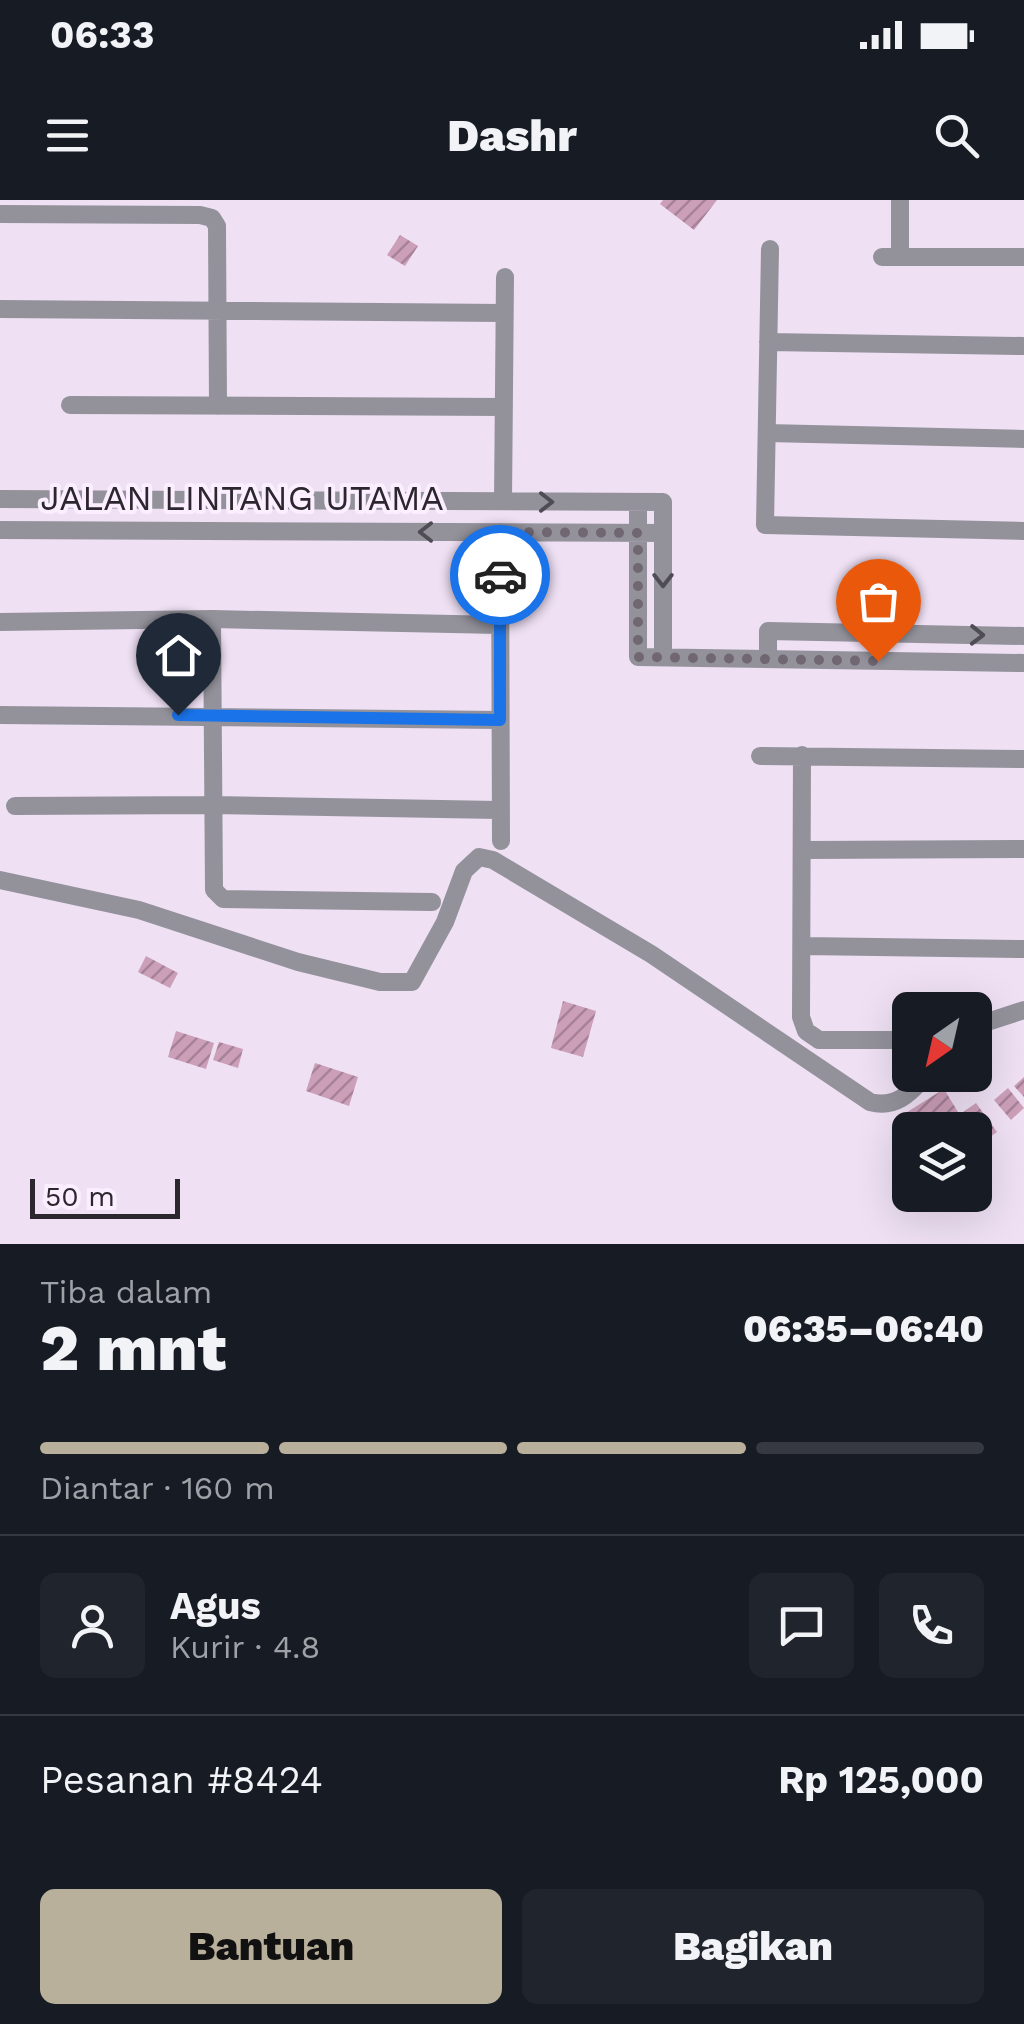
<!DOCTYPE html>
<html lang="id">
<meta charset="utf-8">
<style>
body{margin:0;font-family:"Work Sans",sans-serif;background:#20242c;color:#f1f3f6;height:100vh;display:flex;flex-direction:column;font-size:38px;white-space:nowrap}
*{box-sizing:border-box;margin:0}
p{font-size:32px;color:#9ea1a6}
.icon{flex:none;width:55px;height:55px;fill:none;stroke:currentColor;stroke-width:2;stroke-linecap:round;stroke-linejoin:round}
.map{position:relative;height:1044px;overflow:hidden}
.side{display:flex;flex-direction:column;background:#171b24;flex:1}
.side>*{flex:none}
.needle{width:65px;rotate:214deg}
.controls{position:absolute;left:892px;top:792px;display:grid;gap:20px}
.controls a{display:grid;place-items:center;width:100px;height:100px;border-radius:15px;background:#171b24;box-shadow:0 10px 40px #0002;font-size:50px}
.scale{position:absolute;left:30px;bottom:25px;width:150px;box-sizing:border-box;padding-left:10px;border:5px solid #2c262e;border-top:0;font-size:28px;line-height:35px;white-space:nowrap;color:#2c262e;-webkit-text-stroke:8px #fbeeff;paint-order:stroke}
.pin{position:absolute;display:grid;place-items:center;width:85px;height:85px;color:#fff;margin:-102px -42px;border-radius:50% 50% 50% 0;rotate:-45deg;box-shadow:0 0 10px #0007}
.pin .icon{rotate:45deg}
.courier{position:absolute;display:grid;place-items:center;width:100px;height:100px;margin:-50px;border:8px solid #1a73e8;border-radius:50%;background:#fff;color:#222;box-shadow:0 2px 12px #0007}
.head em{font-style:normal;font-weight:800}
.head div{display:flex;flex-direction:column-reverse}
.head{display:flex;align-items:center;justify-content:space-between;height:170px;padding:0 40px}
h1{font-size:65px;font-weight:800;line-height:75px}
.bar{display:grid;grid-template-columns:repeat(4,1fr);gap:15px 10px;align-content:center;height:120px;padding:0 40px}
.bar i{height:12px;border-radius:8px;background:#363941}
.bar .current{background:#b8b09b}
.bar p{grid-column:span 4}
.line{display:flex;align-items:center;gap:25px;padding:0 40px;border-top:2px solid #363941}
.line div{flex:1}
.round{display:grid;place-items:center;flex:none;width:105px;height:105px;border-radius:15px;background:#20242c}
.button{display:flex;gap:20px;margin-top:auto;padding:20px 40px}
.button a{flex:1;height:115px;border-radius:15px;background:#b8b09b;color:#111;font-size:40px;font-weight:800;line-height:115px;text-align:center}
.button a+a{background:#20242c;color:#f1f3f6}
.status{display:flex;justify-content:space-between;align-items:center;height:70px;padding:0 50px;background:#171b24;direction:ltr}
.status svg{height:28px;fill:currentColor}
header{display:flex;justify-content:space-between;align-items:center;height:130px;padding:0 40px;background:#171b24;font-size:45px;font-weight:800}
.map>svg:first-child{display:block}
.building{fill:url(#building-hatch)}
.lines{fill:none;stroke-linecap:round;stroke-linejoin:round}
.minor{stroke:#93929b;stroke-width:18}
.oneway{stroke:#504c54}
.done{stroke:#706773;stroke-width:10;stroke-dasharray:0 18}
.route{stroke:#1a73e8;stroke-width:12}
.labels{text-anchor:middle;stroke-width:8;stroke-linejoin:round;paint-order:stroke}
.street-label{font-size:35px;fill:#2c262e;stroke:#fbeeff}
</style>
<div class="status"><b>06:33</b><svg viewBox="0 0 49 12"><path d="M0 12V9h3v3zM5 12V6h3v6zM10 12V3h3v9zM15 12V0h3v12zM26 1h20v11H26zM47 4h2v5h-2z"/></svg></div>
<header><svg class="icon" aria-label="menu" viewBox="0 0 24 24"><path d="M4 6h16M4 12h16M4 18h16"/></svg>Dashr<svg class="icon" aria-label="search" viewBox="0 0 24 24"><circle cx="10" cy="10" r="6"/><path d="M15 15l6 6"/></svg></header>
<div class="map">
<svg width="1024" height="1044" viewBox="0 0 1024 1044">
<defs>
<pattern id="building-hatch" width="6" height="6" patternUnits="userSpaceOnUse" patternTransform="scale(2.5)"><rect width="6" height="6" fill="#cc9fb9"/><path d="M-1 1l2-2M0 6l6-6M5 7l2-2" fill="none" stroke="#a68197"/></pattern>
</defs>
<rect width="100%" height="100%" fill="#efe0f4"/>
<path class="building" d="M 663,0 L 717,0 L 694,30 L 660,4 Z
M 400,35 L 418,46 L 405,66 L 387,55 Z
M 146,756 L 178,773 L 170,788 L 138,772 Z
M 563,801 L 596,811 L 583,857 L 551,848 Z
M 176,831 L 214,843 L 206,869 L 168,857 Z
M 219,842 L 243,849 L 238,868 L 213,860 Z
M 315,863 L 358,877 L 349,906 L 306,891 Z
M 1024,877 L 1024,897 L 1014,886 Z
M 1008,888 L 1024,908 L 1011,920 L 994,900 Z
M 944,889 L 958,912 L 929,930 L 914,930 L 904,914 Z
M 976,903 L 997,932 L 975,948 L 975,930 L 959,930 L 952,920 Z"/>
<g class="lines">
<path class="minor" d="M 900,0 L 900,57
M 0,14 L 200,15 L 212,18 L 217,26 L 218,206
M 770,49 L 765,325 L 1024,331
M 882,57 L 1024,57
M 0,109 L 504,113
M 768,142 L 1024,146
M 70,205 L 504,207
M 767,233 L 1024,239
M 0,299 L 663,302 L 663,457
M 503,301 L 505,77
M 638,302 L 638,457 L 1024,463
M 0,330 L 663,333
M 500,332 L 501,641
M 212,419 L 214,690 L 223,699 L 432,702
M 0,422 L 212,419 L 500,425
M 768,459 L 768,431 L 1024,436
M 0,515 L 500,520
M 802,555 L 801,817 L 806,831 L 819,840 L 910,840
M 760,556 L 1024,559
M 15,606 L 213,605 L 498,610
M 804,650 L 1024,649
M 0,680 L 139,710 L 298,762 L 380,782 L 412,782 L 445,722 L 464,671 L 479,657 L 493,660 L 651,754 L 870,902 C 896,909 910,893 927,875
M 804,746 L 1024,749
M 975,826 L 1024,810"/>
</g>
<defs><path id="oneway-chevron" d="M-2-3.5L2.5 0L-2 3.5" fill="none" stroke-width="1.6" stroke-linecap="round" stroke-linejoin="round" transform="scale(2.5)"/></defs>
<g class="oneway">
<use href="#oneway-chevron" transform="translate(546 302)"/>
<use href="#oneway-chevron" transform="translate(426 332) rotate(-180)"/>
<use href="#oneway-chevron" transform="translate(663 380) rotate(90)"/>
<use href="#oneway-chevron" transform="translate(977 435) rotate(1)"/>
</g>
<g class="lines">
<path class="done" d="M 500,375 L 500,332 L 638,333 L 638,457 L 878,461"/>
<path class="route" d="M 178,515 L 500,520 L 500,375"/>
</g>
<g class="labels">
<g class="street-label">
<text x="242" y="310">JALAN LINTANG UTAMA</text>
</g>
</g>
</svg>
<div class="controls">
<a><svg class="needle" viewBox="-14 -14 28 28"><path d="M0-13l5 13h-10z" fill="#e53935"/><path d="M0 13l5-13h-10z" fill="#9ea1a6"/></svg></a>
<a><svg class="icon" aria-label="layers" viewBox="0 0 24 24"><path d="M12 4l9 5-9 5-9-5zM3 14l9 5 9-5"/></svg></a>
</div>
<div class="scale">50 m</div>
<div class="pin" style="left:878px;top:461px;background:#ea580c"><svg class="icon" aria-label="bag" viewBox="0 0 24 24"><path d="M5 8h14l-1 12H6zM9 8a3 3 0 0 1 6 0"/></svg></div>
<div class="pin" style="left:178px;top:515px;background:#1f2937"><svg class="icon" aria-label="home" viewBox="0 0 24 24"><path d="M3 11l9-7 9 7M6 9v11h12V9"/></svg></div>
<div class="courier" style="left:500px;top:375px"><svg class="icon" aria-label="car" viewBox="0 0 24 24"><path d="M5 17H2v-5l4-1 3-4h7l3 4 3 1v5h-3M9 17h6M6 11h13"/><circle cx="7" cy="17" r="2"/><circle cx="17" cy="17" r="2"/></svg></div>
</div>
<section class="side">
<div class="head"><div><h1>2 mnt</h1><p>Tiba dalam</p></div><em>06:35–06:40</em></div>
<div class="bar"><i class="current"></i><i class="current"></i><i class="current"></i><i></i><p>Diantar · 160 m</p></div>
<div class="line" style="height:180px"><a class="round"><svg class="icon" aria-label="person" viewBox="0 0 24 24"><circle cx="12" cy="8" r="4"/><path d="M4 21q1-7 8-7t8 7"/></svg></a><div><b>Agus</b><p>Kurir · 4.8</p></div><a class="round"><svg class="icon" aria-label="chat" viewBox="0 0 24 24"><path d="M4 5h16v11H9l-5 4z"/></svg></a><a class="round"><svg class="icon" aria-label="phone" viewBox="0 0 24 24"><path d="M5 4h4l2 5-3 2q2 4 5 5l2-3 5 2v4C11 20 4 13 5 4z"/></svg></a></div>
<div class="line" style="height:130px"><div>Pesanan #8424</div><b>Rp 125,000</b></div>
<div class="button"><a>Bantuan</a><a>Bagikan</a></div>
</section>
